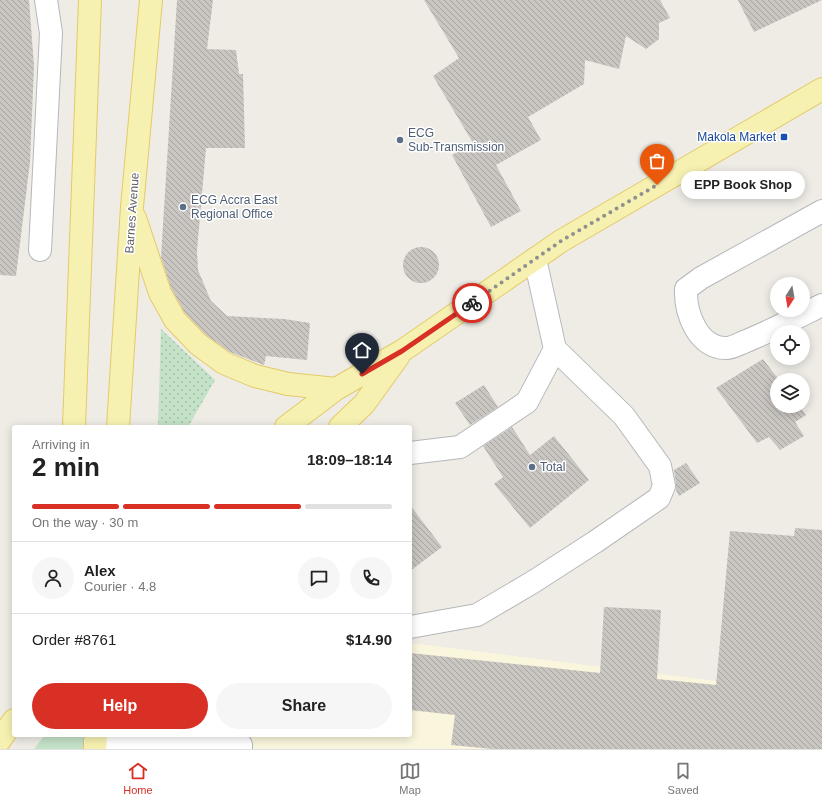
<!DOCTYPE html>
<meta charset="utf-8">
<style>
body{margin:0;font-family:Helvetica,sans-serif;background:#f6f6f6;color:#222;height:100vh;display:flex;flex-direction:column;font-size:15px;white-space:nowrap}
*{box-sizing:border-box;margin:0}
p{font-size:13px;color:#767676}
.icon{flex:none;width:22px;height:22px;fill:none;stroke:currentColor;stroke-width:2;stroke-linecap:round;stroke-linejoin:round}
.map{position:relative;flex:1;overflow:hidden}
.sheet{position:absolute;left:12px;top:425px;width:400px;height:312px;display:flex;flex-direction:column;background:#fff;border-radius:4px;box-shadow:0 2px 10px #0003}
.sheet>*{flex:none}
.needle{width:26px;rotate:191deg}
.fabs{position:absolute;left:770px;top:277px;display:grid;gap:8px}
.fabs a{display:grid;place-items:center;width:40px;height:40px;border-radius:50%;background:#fff;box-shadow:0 2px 10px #0003;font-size:20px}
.pin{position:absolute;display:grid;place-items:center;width:34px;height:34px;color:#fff;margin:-41px -17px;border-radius:50% 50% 50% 0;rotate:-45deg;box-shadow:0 0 4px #0007}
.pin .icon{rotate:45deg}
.courier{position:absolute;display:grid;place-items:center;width:40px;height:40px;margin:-20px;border:3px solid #d93025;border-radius:50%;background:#fff;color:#222;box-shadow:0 1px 5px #0007}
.bubble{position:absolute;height:28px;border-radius:14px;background:#fff;box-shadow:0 2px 10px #0003;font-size:13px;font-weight:700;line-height:28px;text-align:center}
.head em{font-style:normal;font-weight:700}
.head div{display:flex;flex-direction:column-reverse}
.head{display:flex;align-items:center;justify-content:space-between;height:68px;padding:0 20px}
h1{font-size:26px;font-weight:700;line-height:30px}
.bar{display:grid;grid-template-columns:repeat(4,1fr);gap:6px 4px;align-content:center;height:48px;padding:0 20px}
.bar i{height:5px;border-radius:3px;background:#e0e0e0}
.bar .active{background:#d93025}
.bar p{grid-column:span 4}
.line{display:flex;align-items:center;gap:10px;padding:0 20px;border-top:1px solid #e0e0e0}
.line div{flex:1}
.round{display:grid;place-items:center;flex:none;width:42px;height:42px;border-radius:21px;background:#f6f6f6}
.primary-button{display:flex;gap:8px;margin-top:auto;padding:8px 20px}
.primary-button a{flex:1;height:46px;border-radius:24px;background:#d93025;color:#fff;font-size:16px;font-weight:700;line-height:46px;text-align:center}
.primary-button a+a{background:#f6f6f6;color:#222}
.tabs{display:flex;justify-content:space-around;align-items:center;height:56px;border-top:1px solid #e0e0e0;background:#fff;font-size:11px;color:#767676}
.tabs a{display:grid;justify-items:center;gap:2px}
.tabs .active{color:#d93025}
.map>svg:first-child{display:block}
.commercial{fill:#faf6dd}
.green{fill:#c4e2c7}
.park{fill:url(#park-dots)}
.building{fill:url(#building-back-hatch)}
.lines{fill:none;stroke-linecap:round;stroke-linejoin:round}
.minor-casing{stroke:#b5b7ba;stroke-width:24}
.major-casing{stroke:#e3ca69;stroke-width:24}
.minor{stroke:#fff;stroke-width:22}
.major{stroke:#f7f1b1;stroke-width:22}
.done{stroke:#909091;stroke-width:4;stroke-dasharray:0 7.2}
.route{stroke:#d93025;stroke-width:5}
.transit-dot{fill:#1a4fb4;stroke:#fff;stroke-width:1.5}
.service-dot{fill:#5c6f8a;stroke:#fff;stroke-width:1.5}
.labels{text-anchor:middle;stroke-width:3;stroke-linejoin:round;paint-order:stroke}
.service-label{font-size:12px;fill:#4e5e75;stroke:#fff;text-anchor:start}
.transit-label{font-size:12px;fill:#164399;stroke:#fff;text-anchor:end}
.street-label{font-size:12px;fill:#5d5f64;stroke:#fff}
</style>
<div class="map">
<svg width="822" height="749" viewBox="0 0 822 749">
<defs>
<pattern id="park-dots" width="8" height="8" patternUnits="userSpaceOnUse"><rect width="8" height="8" fill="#c4e2c7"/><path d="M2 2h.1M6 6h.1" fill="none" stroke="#a2baa5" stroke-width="1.8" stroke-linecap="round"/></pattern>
<pattern id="building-back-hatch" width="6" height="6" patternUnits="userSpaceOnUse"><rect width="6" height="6" fill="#c9c6c2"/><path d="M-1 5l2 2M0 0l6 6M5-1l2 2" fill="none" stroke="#a6a4a1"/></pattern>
</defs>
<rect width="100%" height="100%" fill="#eeece5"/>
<path class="commercial" d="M 410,643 L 822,694 L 822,749 L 137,749 L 137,735 L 410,735 Z"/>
<path class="green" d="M 45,735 L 86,735 L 86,749 L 34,749 Z"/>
<path class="park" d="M 161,329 L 215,380 L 188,427 L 158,427 Z"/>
<path class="building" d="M 0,0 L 29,0 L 34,66 L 30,162 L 16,276 L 0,275 Z
M 177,0 L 213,0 L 207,49 L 236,50 L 239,74 L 243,74 L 245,148 L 206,148 L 197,251 L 198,270 L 211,301 L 227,316 L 284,319 L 310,323 L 307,360 L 266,356 L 264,365 L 230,352 L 206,335 L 185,313 L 171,288 L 161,257 Z
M 424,0 L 660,0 L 670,18 L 659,23 L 659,39 L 646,49 L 626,36 L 619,69 L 585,60 L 584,84 L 528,117 L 541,140 L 496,165 L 521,211 L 491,227 L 452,155 L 473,143 L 433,76 L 459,58 Z
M 738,0 L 822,0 L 754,32 Z
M403 265a18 18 0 1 1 36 0a18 18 0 1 1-36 0Z
M 763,359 L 779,380 L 777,380 L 777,406 L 799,406 L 806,415 L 795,422 L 804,436 L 780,450 L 769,437 L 757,443 L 716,388 Z
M 484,385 L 498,407 L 470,425 L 455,403 Z
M 512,427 L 530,455 L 554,436 L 589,480 L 530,528 L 494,484 L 503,477 L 483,446 Z
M 686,463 L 700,483 L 679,496 L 676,490 L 676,484 L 674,470 Z
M 410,505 L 442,547 L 410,571 Z
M 795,528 L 822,530 L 822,749 L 493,749 L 451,745 L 455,715 L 410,710 L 410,653 L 600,673 L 604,607 L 661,610 L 657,679 L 716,685 L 730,531 L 794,536 Z"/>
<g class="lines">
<g class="minor-casing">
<path id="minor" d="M 822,211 L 701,278 L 686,289 C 685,313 698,349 727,348 C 732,348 739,344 744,342 C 771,331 796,318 822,305
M 40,250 L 51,33 L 46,0
M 410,453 L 460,447 L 527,402 L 555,349 L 535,259
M 410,627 L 477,615 L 533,582 L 595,542 L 659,498 L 664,486 L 660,466 L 624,416 L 555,349
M 95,742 L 241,745 L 241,749"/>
</g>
<g class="major-casing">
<path id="major" d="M 135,218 L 160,293 L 175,320 L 198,344 L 224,363 L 255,376 L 288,384 L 336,389
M 74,427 L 90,0
M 118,427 L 132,207 L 151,0
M 286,427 L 336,389 L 402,351 L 561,241 L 822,89
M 340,427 L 364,404 L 398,357
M 0,740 L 14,720
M 95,749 L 96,735"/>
</g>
<use href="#minor" class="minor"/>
<use href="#major" class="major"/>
</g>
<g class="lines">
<path class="done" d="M 472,303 L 561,241 L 657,185"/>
<path class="route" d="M 362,374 L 402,351 L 472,303"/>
</g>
<rect class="transit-dot" x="780" y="133" width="8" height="8" rx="2"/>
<g class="service-dot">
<circle cx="400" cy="140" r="4"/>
<circle cx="183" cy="207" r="4"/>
<circle cx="532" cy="467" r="4"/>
</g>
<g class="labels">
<g class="service-label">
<text x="408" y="137">ECG<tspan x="408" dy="14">Sub-Transmission</tspan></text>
<text x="191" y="204">ECG Accra East<tspan x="191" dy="14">Regional Office</tspan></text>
<text x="540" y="471">Total</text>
</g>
<g class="transit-label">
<text x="776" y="141">Makola Market</text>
</g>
<g class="street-label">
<text transform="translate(132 213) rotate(-86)" y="4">Barnes Avenue</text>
</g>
</g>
</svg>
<div class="fabs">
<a><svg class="needle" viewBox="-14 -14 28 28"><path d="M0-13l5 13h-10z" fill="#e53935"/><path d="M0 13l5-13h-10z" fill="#767676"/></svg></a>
<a><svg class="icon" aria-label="locate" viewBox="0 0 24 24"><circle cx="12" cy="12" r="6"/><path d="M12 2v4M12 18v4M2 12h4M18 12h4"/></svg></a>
<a><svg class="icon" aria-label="layers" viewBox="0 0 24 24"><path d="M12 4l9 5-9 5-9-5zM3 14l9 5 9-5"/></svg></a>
</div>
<div class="pin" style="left:657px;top:185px;background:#ea580c"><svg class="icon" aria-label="bag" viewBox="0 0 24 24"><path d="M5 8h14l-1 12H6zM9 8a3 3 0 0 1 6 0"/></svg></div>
<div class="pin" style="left:362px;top:374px;background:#1f2937"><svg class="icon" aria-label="home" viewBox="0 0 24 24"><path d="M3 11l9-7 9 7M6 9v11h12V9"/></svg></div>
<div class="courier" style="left:472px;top:303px"><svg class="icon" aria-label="bike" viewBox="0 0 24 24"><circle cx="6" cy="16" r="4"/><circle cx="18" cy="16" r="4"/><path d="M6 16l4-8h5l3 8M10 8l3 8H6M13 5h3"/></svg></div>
<div class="bubble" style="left:681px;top:171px;width:124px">EPP Book Shop</div>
<section class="sheet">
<div class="head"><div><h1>2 min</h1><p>Arriving in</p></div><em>18:09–18:14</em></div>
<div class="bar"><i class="active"></i><i class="active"></i><i class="active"></i><i></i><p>On the way · 30 m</p></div>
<div class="line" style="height:72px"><a class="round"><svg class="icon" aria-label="person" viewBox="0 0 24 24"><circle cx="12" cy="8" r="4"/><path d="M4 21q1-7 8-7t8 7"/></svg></a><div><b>Alex</b><p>Courier · 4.8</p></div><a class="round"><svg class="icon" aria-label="chat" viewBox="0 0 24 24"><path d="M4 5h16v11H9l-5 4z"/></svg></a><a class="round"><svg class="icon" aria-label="phone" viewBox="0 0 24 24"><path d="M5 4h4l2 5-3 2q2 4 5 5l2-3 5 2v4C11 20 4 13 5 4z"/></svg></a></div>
<div class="line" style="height:52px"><div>Order #8761</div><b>$14.90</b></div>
<div class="primary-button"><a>Help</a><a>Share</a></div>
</section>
</div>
<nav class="tabs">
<a class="active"><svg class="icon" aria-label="home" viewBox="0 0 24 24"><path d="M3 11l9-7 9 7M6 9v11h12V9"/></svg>Home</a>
<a><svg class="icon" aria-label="map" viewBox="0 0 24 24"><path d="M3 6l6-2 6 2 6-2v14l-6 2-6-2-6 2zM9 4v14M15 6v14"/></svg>Map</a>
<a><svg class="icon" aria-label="saved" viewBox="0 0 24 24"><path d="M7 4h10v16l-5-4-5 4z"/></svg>Saved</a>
</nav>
